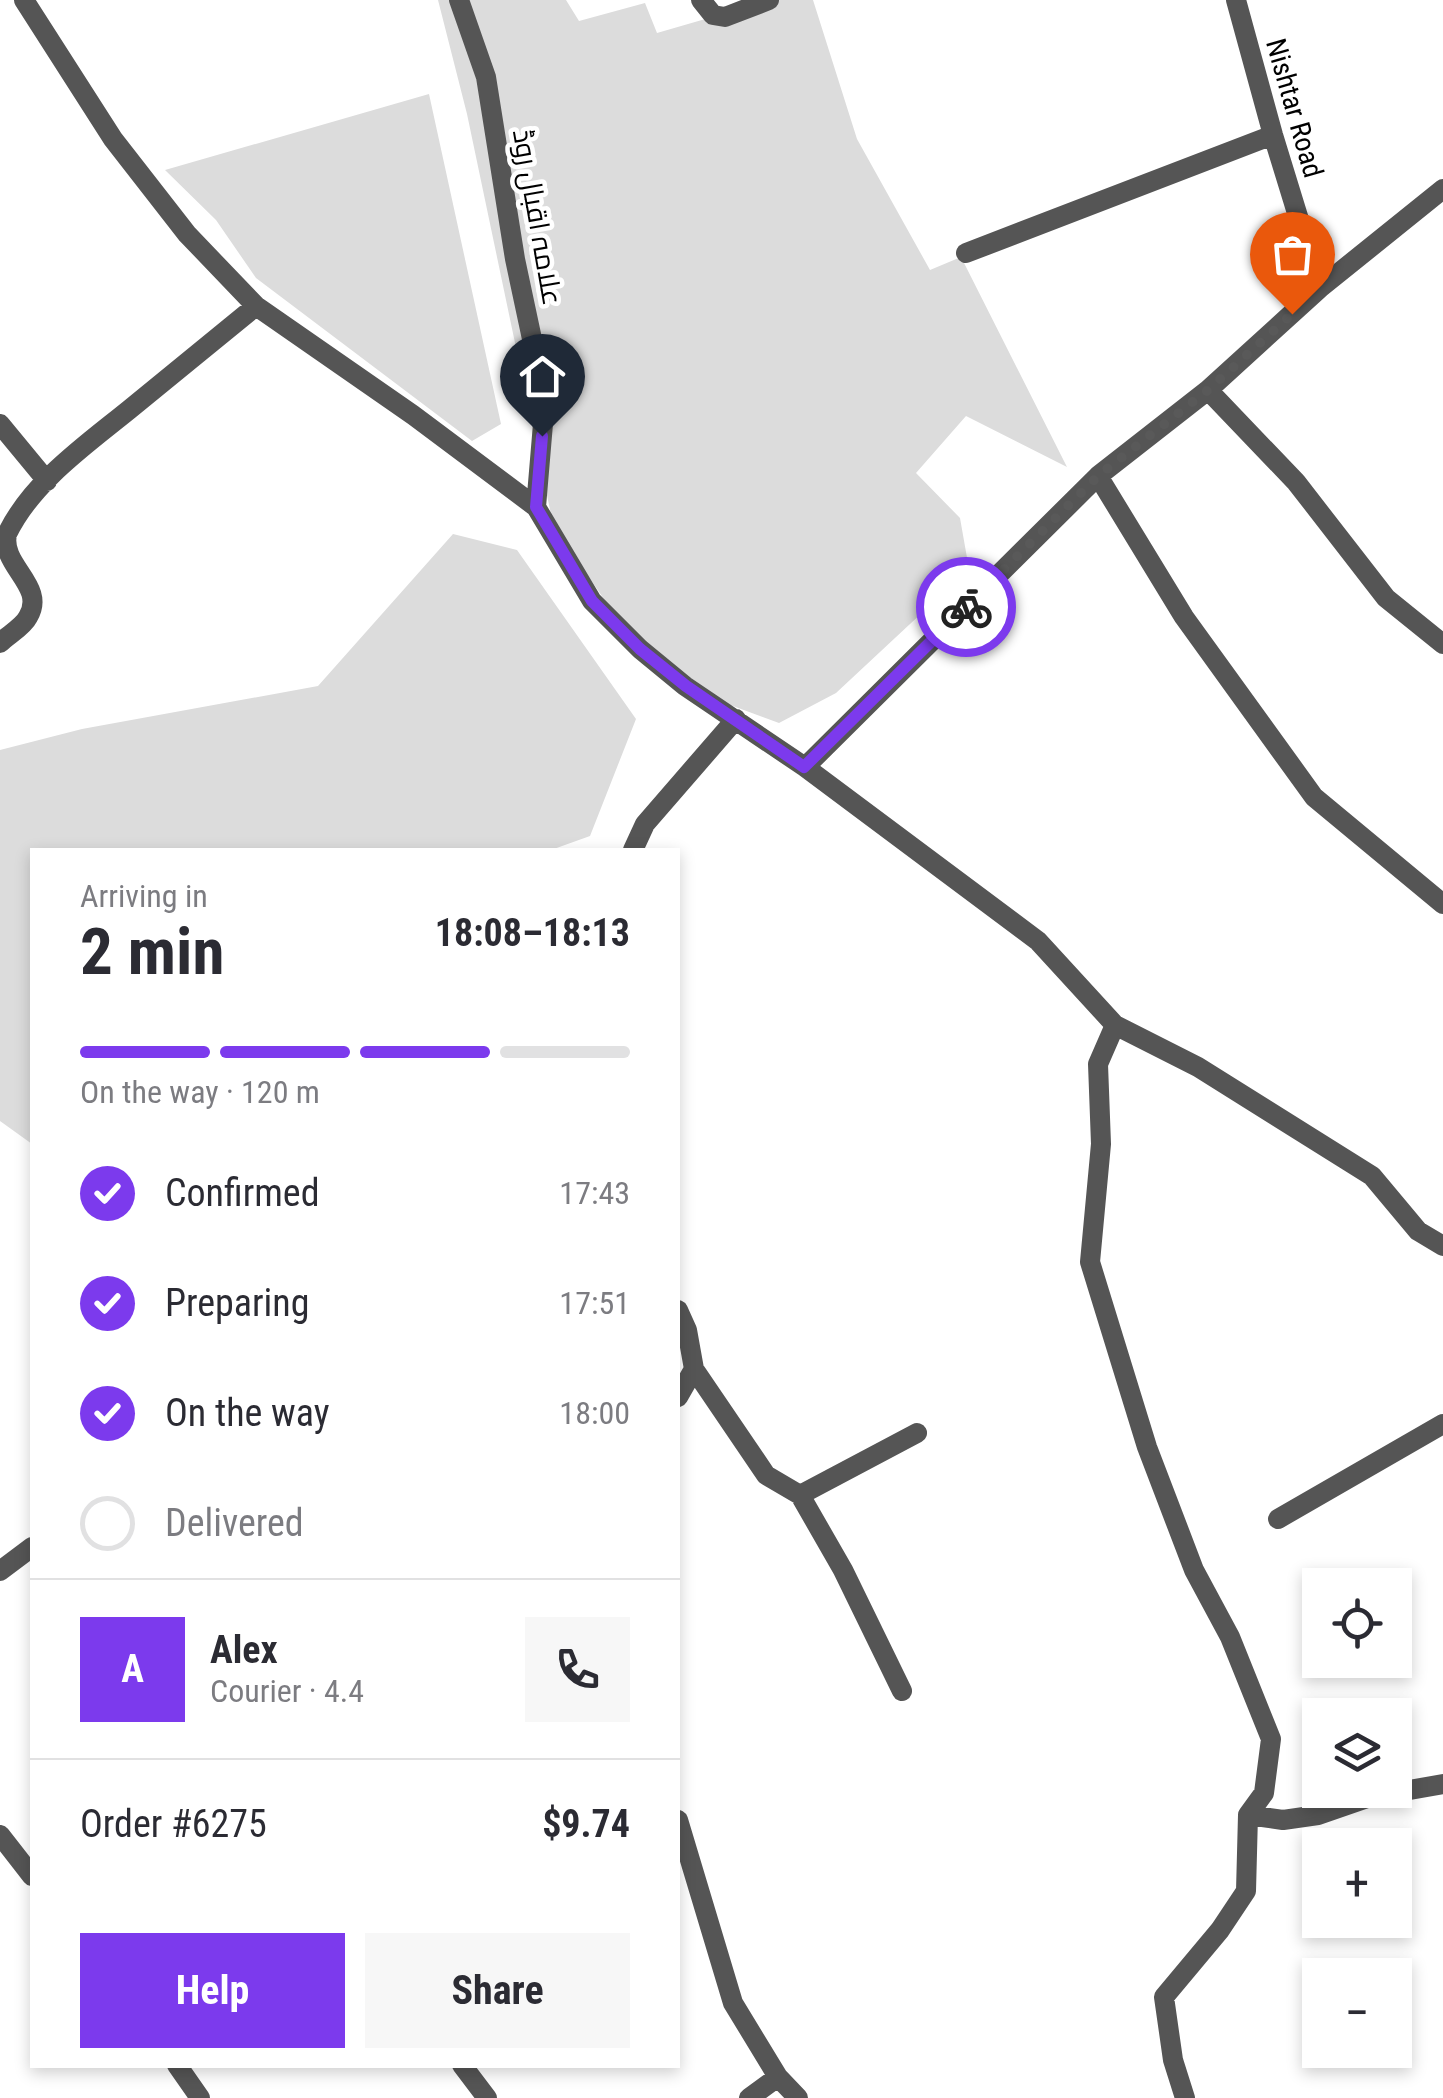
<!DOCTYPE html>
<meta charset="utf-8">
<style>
body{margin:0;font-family:"Roboto Condensed",Cairo,sans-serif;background:#f7f7f7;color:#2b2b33;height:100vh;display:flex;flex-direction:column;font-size:38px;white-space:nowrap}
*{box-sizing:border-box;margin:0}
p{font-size:32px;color:#7c7c81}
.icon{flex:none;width:55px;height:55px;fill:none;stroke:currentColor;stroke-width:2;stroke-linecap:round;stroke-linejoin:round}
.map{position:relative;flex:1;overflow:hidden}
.details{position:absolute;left:30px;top:848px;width:650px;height:1220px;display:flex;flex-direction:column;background:#fff;border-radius:0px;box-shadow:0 5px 15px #0003}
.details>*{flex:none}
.fabs{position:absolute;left:1302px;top:1568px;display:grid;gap:20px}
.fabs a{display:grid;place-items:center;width:110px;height:110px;border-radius:0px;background:#fff;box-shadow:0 5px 15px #0003;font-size:50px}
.pin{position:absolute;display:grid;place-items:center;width:85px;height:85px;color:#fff;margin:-102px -42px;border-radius:50% 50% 50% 0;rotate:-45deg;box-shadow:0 0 10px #0007}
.pin .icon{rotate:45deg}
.courier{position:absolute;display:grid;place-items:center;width:100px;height:100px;margin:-50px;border:8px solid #7c3aed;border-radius:50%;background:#fff;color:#222;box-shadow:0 2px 12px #0007}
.summary em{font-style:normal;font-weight:700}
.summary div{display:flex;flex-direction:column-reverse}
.summary{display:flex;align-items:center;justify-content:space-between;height:170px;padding:0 50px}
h1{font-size:65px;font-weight:700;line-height:75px}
.bar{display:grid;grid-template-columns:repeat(4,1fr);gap:15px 10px;align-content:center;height:120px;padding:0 50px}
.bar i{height:12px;border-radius:8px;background:#e1e1e2}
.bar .on{background:#7c3aed}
.bar p{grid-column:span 4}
.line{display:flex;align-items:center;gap:25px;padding:0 50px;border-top:2px solid #e1e1e2}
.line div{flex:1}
.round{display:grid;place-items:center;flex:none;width:105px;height:105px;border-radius:0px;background:#f7f7f7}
ol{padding:0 50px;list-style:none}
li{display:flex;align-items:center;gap:30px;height:110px}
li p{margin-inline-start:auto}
li .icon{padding:10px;border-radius:50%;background:#7c3aed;color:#fff;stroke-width:4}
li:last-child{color:#7c7c81}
li i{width:55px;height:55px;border:5px solid #e1e1e2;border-radius:50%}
.cta{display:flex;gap:20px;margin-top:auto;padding:20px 50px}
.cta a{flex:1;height:115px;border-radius:0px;background:#7c3aed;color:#fff;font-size:40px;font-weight:700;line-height:115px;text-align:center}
.cta a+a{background:#f7f7f7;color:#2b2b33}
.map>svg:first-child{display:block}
.green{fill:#dcdcdc}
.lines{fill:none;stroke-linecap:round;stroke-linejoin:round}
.minor{stroke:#555;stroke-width:20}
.done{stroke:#595959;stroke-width:10;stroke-dasharray:0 18}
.route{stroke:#7c3aed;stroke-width:12}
.labels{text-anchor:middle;stroke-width:9;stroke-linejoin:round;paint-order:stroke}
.street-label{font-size:28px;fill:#000;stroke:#fff}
</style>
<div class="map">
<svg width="1443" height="2098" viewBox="0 0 1443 2098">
<rect width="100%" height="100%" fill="#fff"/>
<path class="green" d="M 438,0 L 566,0 L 579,21 L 645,3 L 657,33 L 771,0 L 813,0 L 857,139 L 930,270 L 961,257 L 1067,467 L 966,416 L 916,473 L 960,518 L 969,569 L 836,693 L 779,723 L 706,696 L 614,614 L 553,524 L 467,114 Z
M 429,94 L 501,424 L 472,441 L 256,278 L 216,220 L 165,170 Z
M 453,534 L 517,550 L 636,719 L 590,836 L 551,850 L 32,850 L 32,1144 L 0,1121 L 0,750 L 82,729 L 318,686 Z"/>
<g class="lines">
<path class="minor" d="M 24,0 L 113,139 L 187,234 L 256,306 L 413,415 L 536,507 L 592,601 L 640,649 L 685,686 L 805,767 L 1038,941 L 1115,1025 L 1198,1067 L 1372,1176 L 1418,1231 L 1443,1246
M 459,0 L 486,77 L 515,259 L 545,400 L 536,507
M 701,0 L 713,15 L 725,17 L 769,0
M 1236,0 L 1273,135 L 1320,288
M 966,253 L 1273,135
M 1208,390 L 1296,482 L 1386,598 L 1443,644
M 0,424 L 47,481
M 1098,476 L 1184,617 L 1314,797 L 1443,904
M 0,643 C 8,635 23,627 28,617 C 47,586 0,566 7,534 C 32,482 87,444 130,409 C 172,375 214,340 256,306
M 805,767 L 1098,476 L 1208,390 L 1320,288 L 1443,189
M 633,850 L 645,824 L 736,719
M 1115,1025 L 1098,1064 L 1101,1144 L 1090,1262 L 1147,1447 L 1194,1570 L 1230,1637 L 1271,1739 L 1264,1793 L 1248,1815 L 1246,1891 L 1220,1930 L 1164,1997 L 1173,2060 L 1185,2098
M 678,1310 L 687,1330 L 694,1369 L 678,1397
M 694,1369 L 766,1475 L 800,1495 L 917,1433
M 800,1495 L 843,1570 L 902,1691
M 1278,1519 L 1443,1424
M 0,1571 L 32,1547
M 1248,1815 L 1283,1820 L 1318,1815 L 1370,1797 L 1443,1784
M 678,1820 L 733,2003 L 778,2077 L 798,2098
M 0,1835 L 32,1876
M 177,2065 L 200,2098
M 462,2065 L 487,2098
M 749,2098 L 778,2077"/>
</g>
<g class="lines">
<path class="done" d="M 966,607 L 1098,476 L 1208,390 L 1292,314"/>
<path class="route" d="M 542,436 L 536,507 L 592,601 L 640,649 L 686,686 L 804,767 L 966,607"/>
</g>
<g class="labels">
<g class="street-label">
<text transform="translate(1295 108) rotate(74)" y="10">Nishtar Road</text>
<text transform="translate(538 217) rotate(80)" y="10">علامہ اقبال روڈ</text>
</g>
</g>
</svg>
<div class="fabs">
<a><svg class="icon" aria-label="locate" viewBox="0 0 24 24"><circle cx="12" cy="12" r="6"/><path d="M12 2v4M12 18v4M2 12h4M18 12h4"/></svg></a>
<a><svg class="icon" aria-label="layers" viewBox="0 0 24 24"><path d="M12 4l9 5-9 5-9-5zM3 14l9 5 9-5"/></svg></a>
<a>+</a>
<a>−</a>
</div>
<div class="pin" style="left:1292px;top:314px;background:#ea580c"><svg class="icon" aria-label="bag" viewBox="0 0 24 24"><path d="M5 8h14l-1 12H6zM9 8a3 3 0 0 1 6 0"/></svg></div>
<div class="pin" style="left:542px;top:436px;background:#1f2937"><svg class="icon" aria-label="home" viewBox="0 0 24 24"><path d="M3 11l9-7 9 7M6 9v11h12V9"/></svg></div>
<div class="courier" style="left:966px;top:607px"><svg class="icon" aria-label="bike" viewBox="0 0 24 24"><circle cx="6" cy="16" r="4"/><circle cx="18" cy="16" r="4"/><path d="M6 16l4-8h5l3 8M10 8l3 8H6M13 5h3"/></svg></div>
<section class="details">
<div class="summary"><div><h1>2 min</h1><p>Arriving in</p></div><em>18:08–18:13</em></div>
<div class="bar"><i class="on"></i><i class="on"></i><i class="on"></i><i></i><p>On the way · 120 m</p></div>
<ol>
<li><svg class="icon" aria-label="check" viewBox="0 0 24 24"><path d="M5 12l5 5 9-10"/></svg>Confirmed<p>17:43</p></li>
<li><svg class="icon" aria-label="check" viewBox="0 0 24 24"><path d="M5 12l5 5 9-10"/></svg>Preparing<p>17:51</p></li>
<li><svg class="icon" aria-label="check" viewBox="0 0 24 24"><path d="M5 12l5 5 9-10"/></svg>On the way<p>18:00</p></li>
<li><i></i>Delivered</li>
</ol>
<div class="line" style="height:180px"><b class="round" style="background:#7c3aed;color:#fff">A</b><div><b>Alex</b><p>Courier · 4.4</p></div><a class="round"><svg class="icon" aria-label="phone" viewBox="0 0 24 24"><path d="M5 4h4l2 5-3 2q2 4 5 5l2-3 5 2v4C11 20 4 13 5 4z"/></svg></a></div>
<div class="line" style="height:130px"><div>Order #6275</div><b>$9.74</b></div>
<div class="cta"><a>Help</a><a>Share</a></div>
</section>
</div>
